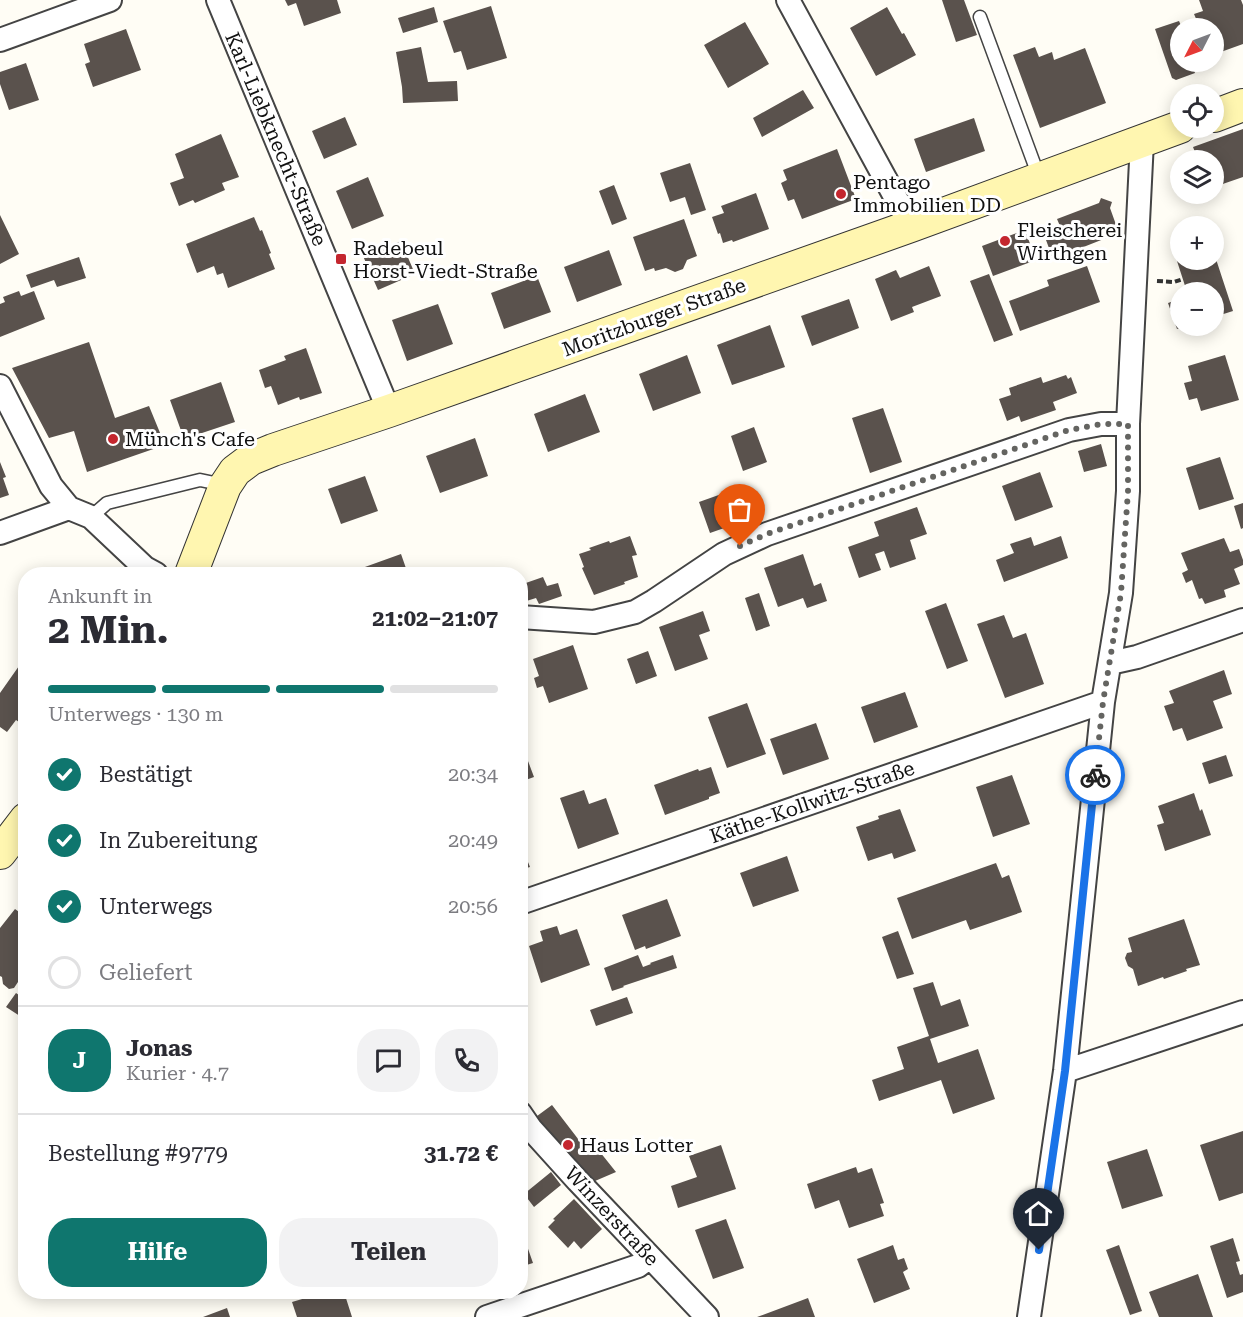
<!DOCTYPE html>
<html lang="de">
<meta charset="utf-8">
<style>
body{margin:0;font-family:"Roboto Serif",serif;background:#f2f2f3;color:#2b2b33;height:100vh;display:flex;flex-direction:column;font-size:22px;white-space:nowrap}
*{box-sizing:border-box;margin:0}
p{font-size:20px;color:#7c7c81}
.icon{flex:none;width:33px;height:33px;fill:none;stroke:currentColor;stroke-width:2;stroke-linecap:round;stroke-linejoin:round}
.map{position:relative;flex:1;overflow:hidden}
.side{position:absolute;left:18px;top:567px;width:510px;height:732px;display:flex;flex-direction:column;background:#fff;border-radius:24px;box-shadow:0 3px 15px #0003}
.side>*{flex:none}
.needle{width:39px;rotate:228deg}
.controls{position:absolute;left:1170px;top:18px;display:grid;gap:12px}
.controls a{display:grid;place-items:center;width:54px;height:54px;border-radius:50%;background:#fff;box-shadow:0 3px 15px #0003;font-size:30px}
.pin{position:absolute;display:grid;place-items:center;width:51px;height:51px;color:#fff;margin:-62px -26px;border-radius:50% 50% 50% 0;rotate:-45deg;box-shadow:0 0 6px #0007}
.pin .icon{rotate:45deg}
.courier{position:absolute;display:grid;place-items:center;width:60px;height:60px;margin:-30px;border:4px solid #1a73e8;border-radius:50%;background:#fff;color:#222;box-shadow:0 2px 8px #0007}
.overview em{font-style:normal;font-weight:700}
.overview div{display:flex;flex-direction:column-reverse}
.overview{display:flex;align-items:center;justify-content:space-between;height:102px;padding:0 30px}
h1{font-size:39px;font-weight:700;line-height:45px}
.bar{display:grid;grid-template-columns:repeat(4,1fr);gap:9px 6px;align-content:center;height:72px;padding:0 30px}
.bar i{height:8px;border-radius:4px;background:#e1e1e2}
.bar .current{background:#0f766e}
.bar p{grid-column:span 4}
.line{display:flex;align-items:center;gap:15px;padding:0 30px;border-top:2px solid #e1e1e2}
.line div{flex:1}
.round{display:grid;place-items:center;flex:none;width:63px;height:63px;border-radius:24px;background:#f2f2f3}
ol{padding:0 30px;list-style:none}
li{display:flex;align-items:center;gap:18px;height:66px}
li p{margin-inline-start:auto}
li .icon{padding:6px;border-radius:50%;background:#0f766e;color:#fff;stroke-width:4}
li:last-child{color:#7c7c81}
li i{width:33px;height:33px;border:3px solid #e1e1e2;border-radius:50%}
.cta{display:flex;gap:12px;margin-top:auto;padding:12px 30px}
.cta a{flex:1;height:69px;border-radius:24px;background:#0f766e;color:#fff;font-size:24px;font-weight:700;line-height:69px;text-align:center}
.cta a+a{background:#f2f2f3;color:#2b2b33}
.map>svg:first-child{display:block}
.building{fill:#5a524d}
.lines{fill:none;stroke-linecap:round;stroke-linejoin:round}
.lane-casing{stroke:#444;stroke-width:15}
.street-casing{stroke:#444;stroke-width:26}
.secondary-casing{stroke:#333;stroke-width:34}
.path{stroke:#333;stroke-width:4;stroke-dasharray:6 3;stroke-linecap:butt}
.lane{stroke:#fff;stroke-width:12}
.street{stroke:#fff;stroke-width:22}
.secondary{stroke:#fff6b0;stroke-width:32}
.done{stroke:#646461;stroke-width:6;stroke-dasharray:0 10.8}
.route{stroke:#1a73e8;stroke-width:8}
.poi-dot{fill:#c4262e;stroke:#fff;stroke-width:2}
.labels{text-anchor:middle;stroke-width:6;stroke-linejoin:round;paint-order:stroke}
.street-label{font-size:20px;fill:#111;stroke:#fff}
.poi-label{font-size:20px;fill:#111;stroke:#fff;text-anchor:start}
</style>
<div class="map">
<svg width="1243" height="1317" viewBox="0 0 1243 1317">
<rect width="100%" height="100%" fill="#fffdf5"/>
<path class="building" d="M 285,0 L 337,0 L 341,13 L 304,26 L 296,3 L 288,6 Z
M 942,0 L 964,0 L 977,35 L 956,42 Z
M 1199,0 L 1241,0 L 1243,5 L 1243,44 L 1218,53 L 1220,57 L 1214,59 L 1214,28 L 1200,28 L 1194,14 L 1203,11 Z
M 491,6 L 507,58 L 467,70 L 461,51 L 454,53 L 443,21 Z
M 434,7 L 438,22 L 403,33 L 398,18 Z
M 887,7 L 902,34 L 904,33 L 916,55 L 876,76 L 850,28 Z
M 1179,21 L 1182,28 L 1180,28 L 1180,62 L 1206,62 L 1193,67 L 1195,73 L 1176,80 L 1172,78 L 1155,29 Z
M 745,22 L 769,64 L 728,88 L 704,45 Z
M 126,29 L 141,70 L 93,87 L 85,64 L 90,62 L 84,44 Z
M 421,47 L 428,82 L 457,81 L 458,101 L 403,103 L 402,87 L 396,52 Z
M 1035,47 L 1039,57 L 1052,52 L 1054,60 L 1085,48 L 1106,103 L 1040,128 L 1013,55 Z
M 26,63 L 39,100 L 9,110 L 0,84 L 0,72 Z
M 803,90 L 814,108 L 762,137 L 753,118 Z
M 345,117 L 357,145 L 324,159 L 312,131 Z
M 974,118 L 985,151 L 926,172 L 914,139 Z
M 1243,129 L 1243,177 L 1214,187 L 1214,160 L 1198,160 L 1193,147 Z
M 221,134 L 239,177 L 222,183 L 225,190 L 195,203 L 193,200 L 179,206 L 170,183 L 184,178 L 175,154 Z
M 837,149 L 856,199 L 802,219 L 794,199 L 788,201 L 781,183 L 787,180 L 783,170 Z
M 690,163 L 706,210 L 691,215 L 685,197 L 670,202 L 660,173 Z
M 368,177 L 384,216 L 352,229 L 336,191 Z
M 614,185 L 627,219 L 612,225 L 599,191 Z
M 756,193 L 769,229 L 733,242 L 732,240 L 723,243 L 720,233 L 718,234 L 712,217 L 724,213 L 721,206 Z
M 1101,198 L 1112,202 L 1110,208 L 1119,233 L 1053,259 L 1046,240 L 1063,233 L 1057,219 L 1099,203 Z
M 0,215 L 19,254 L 0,264 Z
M 254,217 L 260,231 L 262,230 L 271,253 L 269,254 L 275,269 L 228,288 L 223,273 L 217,275 L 214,266 L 197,273 L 186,244 Z
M 684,219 L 697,256 L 687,260 L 683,269 L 675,272 L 666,268 L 655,271 L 654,268 L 645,271 L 633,237 Z
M 1025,230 L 1036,260 L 993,276 L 982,246 Z
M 401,241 L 415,274 L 378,290 L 363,256 Z
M 1180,241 L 1180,260 L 1214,260 L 1214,253 L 1233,311 L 1214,317 L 1214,292 L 1187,292 L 1177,261 L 1180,260 L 1177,249 Z
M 609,250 L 622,285 L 577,302 L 564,267 Z
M 79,257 L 86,278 L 57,287 L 54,280 L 31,288 L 26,275 Z
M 929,266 L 941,296 L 912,307 L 914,312 L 891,321 L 875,279 L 896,270 L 900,278 Z
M 1087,266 L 1100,302 L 1020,331 L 1009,301 L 1049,286 L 1047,280 Z
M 989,274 L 1013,335 L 994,342 L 970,281 Z
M 537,276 L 551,312 L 504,329 L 491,293 Z
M 19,291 L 21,296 L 34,291 L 45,319 L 0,337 L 0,304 L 5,302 L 3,297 Z
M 849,299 L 859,328 L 812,346 L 801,316 Z
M 1180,299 L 1180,326 L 1186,326 L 1177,329 L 1168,303 Z
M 438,304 L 453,344 L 407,361 L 392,320 Z
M 770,325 L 785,367 L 732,385 L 717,345 Z
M 89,342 L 115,418 L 149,406 L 165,445 L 87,472 L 74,431 L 49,438 L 12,368 Z
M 306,348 L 322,393 L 300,400 L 299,397 L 278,405 L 271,386 L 265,388 L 259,370 L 286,360 L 284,356 Z
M 687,355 L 701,393 L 653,411 L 639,374 Z
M 1225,355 L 1239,400 L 1201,411 L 1197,398 L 1189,400 L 1184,383 L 1192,381 L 1188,366 Z
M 1066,375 L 1068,379 L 1071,377 L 1077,393 L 1053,402 L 1056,410 L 1021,422 L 1019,416 L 1007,421 L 999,399 L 1011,395 L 1009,388 L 1041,377 L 1043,383 Z
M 221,382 L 235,422 L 184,439 L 170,400 Z
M 585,394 L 600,432 L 548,452 L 534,414 Z
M 883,408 L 902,462 L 870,473 L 852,418 Z
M 754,427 L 767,462 L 743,471 L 731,436 Z
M 475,438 L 488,476 L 440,493 L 426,456 Z
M 1101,444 L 1107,466 L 1084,472 L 1078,451 Z
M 1220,457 L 1234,499 L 1199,510 L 1186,468 Z
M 0,462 L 6,477 L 3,478 L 9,495 L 0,498 Z
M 1040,472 L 1053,507 L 1015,521 L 1002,486 Z
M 365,476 L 378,511 L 341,524 L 328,489 Z
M 744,486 L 751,505 L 743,508 L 747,520 L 710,533 L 699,502 Z
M 1243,503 L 1243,528 L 1241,529 L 1234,506 Z
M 917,507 L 927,534 L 910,540 L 916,559 L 890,568 L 884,551 L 875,554 L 881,570 L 859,578 L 848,547 L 879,536 L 874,522 Z
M 630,536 L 637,555 L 632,556 L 638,577 L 624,582 L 625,584 L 594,595 L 582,568 L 584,567 L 579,554 L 591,550 L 589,548 L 609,541 L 610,543 Z
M 1061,536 L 1068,558 L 1004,582 L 996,560 L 1014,553 L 1010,544 L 1031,537 L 1034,546 Z
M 1224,538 L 1230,552 L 1239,549 L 1243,560 L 1243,565 L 1234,569 L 1240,584 L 1224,590 L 1226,597 L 1205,604 L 1202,598 L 1199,599 L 1192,580 L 1186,583 L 1182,573 L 1188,570 L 1181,553 Z
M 401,554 L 408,574 L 352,574 L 351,572 Z
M 803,554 L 814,586 L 821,583 L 827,601 L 807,608 L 803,598 L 778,607 L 764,568 Z
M 543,577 L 547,586 L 558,583 L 562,596 L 539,604 L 536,598 L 520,603 L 520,585 Z
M 759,593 L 770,626 L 756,631 L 745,598 Z
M 946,603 L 968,661 L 947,669 L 925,611 Z
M 703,611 L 710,631 L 699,635 L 708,659 L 675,671 L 659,627 Z
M 1004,615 L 1013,638 L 1026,633 L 1044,684 L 1005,698 L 977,624 Z
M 573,645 L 588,689 L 549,703 L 543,686 L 537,688 L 534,678 L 539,676 L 533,659 Z
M 648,651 L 657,676 L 636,684 L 627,659 Z
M 520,653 L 526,667 L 520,669 Z
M 26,656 L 26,727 L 16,720 L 7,732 L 0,727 L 0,693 Z
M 1224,670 L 1232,694 L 1213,701 L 1223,728 L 1187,741 L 1182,728 L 1173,731 L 1164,706 L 1174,703 L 1169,691 Z
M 905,692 L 918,727 L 874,743 L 861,707 Z
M 747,703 L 766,754 L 727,768 L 708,717 Z
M 816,723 L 829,759 L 783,775 L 770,739 Z
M 525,753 L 534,777 L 520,782 L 520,755 Z
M 1226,755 L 1233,776 L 1209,784 L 1202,763 Z
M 711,767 L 720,793 L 709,797 L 709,799 L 665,815 L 654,785 L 698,769 L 699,771 Z
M 1012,775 L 1030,824 L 993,837 L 976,787 Z
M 584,790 L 589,804 L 606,798 L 619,834 L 578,849 L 560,798 Z
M 1194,793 L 1200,811 L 1202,809 L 1211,835 L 1165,851 L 1157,825 L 1164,823 L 1158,806 Z
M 900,809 L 916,851 L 894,859 L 892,853 L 868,861 L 856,827 L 879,819 L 878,816 Z
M 520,842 L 530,867 L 520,870 Z
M 787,856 L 799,891 L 753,907 L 740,873 Z
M 996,863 L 1002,878 L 1009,875 L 1022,912 L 970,930 L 966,920 L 912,939 L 897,898 Z
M 667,899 L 681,936 L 646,949 L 645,946 L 635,950 L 622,915 Z
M 15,909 L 26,917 L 26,985 L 24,987 L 18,982 L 14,988 L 9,989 L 3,984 L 2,977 L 0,976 L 0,928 Z
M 1184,919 L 1200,965 L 1186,969 L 1187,971 L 1164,979 L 1163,977 L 1138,986 L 1133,969 L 1128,966 L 1125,958 L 1127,953 L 1132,952 L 1128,938 Z
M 557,926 L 560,935 L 577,929 L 590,965 L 541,983 L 529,946 L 543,941 L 540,931 Z
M 898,931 L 914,974 L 897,979 L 882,937 Z
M 638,955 L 643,967 L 651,964 L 650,963 L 673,955 L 677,968 L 623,986 L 624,987 L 612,991 L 604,968 Z
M 933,982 L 941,1006 L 960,999 L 969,1026 L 930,1039 L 938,1063 L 978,1049 L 995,1099 L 953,1114 L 941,1080 L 879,1101 L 872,1080 L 904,1069 L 897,1047 L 929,1036 L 913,988 Z
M 16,993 L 26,1000 L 26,1020 L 6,1007 Z
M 627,997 L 633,1013 L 596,1026 L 590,1010 Z
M 552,1105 L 585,1148 L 592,1142 L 616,1172 L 588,1184 L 533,1119 Z
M 1243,1131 L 1243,1193 L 1219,1201 L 1200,1145 Z
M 721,1145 L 736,1189 L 678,1208 L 671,1186 L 697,1177 L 689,1156 Z
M 1147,1149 L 1163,1196 L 1122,1209 L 1107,1162 Z
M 856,1167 L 858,1173 L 872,1168 L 884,1203 L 880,1204 L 884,1216 L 849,1228 L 839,1200 L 815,1209 L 807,1184 Z
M 551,1172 L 561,1185 L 534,1207 L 524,1194 Z
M 574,1199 L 602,1229 L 581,1249 L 574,1241 L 568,1248 L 548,1227 L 555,1220 L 553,1219 Z
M 726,1219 L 744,1268 L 713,1279 L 695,1230 Z
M 520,1226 L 533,1263 L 520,1267 Z
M 1233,1238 L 1240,1261 L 1236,1262 L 1240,1275 L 1243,1274 L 1243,1292 L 1227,1298 L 1210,1246 Z
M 893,1245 L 898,1260 L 904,1258 L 908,1269 L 903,1272 L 910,1289 L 874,1303 L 857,1259 Z
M 1119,1245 L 1142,1311 L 1130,1315 L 1106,1250 Z
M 1198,1274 L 1213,1317 L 1159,1317 L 1149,1292 Z
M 326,1292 L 344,1292 L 352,1317 L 297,1317 L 292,1302 Z
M 430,1292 L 448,1292 L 432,1298 Z
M 808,1298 L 815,1317 L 757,1317 Z
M 227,1308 L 230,1317 L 203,1317 Z"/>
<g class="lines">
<g class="lane-casing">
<path id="lane" d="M 980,17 L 1039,177
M 91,517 L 107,503 L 200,480 L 224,485"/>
</g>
<g class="street-casing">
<path id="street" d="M 218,0 L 389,411
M 788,0 L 911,226
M 0,40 L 110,0
M 0,386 L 51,486 L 69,508 L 91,517 L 145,568 L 156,574
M 0,533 L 69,508
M 520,617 L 594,622 L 635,612 L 654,601 L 724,554 L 767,534 L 1069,430 L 1101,424 L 1128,424
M 1110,663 L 1137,657 L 1243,620
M 520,903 L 1103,702
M 1065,1071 L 1243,1012
M 520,1113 L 531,1129 L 578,1181 L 707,1317
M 487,1317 L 638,1266 L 650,1257
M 1029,1317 L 1065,1071 L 1103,702 L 1121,593 L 1128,491 L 1128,424 L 1142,141"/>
</g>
<g class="secondary-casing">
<path id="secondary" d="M 1214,116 L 1243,105
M 191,574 L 225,486 L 235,471 L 251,459 L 273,450 L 389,411 L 911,226 L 1180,127
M 0,853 L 26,819"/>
</g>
<path class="path" d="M 1157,281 L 1174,282 L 1183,279"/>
<use href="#lane" class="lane"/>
<use href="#street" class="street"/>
<use href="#secondary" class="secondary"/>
</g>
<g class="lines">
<path class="done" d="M 740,546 L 767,534 L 1069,430 L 1101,424 L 1128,424 L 1128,491 L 1121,593 L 1103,702 L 1095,775"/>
<path class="route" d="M 1039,1250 L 1065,1071 L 1095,775"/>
</g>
<g class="poi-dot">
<circle cx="841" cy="194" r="6"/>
<circle cx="1005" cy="241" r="6"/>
<rect x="335" y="253" width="12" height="12" rx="3"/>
<circle cx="113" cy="439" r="6"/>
<circle cx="568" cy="1145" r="6"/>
</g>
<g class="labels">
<g class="street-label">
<text transform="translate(276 139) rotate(67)" y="7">Karl-Liebknecht-Straße</text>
<text transform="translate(654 317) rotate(-20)" y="7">Moritzburger Straße</text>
<text transform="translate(812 802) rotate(-19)" y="7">Käthe-Kollwitz-Straße</text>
<text transform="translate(612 1216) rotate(47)" y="7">Winzerstraße</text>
</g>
<g class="poi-label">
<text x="853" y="189">Pentago<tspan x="853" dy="23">Immobilien DD</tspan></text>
<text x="1017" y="237">Fleischerei<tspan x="1017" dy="23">Wirthgen</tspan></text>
<text x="353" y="255">Radebeul<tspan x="353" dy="23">Horst-Viedt-Straße</tspan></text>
<text x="125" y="446">Münch's Cafe</text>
<text x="580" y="1152">Haus Lotter</text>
</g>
</g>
</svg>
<div class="controls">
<a><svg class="needle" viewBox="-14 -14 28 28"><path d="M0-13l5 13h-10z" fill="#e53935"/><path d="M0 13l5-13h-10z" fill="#7c7c81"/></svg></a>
<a><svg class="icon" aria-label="locate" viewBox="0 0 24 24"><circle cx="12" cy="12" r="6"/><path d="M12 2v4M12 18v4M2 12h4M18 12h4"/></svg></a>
<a><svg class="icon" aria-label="layers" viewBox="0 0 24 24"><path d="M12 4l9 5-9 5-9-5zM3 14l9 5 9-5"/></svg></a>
<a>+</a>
<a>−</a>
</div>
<div class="pin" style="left:740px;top:546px;background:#ea580c"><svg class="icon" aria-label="bag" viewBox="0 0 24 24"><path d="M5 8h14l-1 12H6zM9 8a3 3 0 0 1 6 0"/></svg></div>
<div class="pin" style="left:1039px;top:1250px;background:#1f2937"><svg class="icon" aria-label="home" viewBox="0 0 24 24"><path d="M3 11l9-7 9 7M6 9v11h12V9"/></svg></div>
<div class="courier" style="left:1095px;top:775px"><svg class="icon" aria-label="bike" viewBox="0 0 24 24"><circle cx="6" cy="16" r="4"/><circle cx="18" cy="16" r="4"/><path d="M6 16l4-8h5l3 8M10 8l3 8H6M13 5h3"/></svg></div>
<section class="side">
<div class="overview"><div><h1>2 Min.</h1><p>Ankunft in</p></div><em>21:02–21:07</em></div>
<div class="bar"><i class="current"></i><i class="current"></i><i class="current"></i><i></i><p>Unterwegs · 130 m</p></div>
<ol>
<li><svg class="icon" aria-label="check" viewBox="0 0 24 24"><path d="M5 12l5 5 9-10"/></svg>Bestätigt<p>20:34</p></li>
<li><svg class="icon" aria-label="check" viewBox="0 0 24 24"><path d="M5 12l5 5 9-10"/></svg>In Zubereitung<p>20:49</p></li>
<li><svg class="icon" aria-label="check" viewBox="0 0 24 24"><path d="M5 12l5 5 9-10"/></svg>Unterwegs<p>20:56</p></li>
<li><i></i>Geliefert</li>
</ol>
<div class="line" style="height:108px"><b class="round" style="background:#0f766e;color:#fff">J</b><div><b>Jonas</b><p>Kurier · 4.7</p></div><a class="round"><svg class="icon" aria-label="chat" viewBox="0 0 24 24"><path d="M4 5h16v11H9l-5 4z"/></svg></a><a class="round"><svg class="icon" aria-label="phone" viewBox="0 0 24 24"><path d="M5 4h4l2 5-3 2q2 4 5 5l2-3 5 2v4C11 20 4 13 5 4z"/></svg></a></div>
<div class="line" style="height:78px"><div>Bestellung #9779</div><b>31.72 €</b></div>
<div class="cta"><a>Hilfe</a><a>Teilen</a></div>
</section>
</div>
